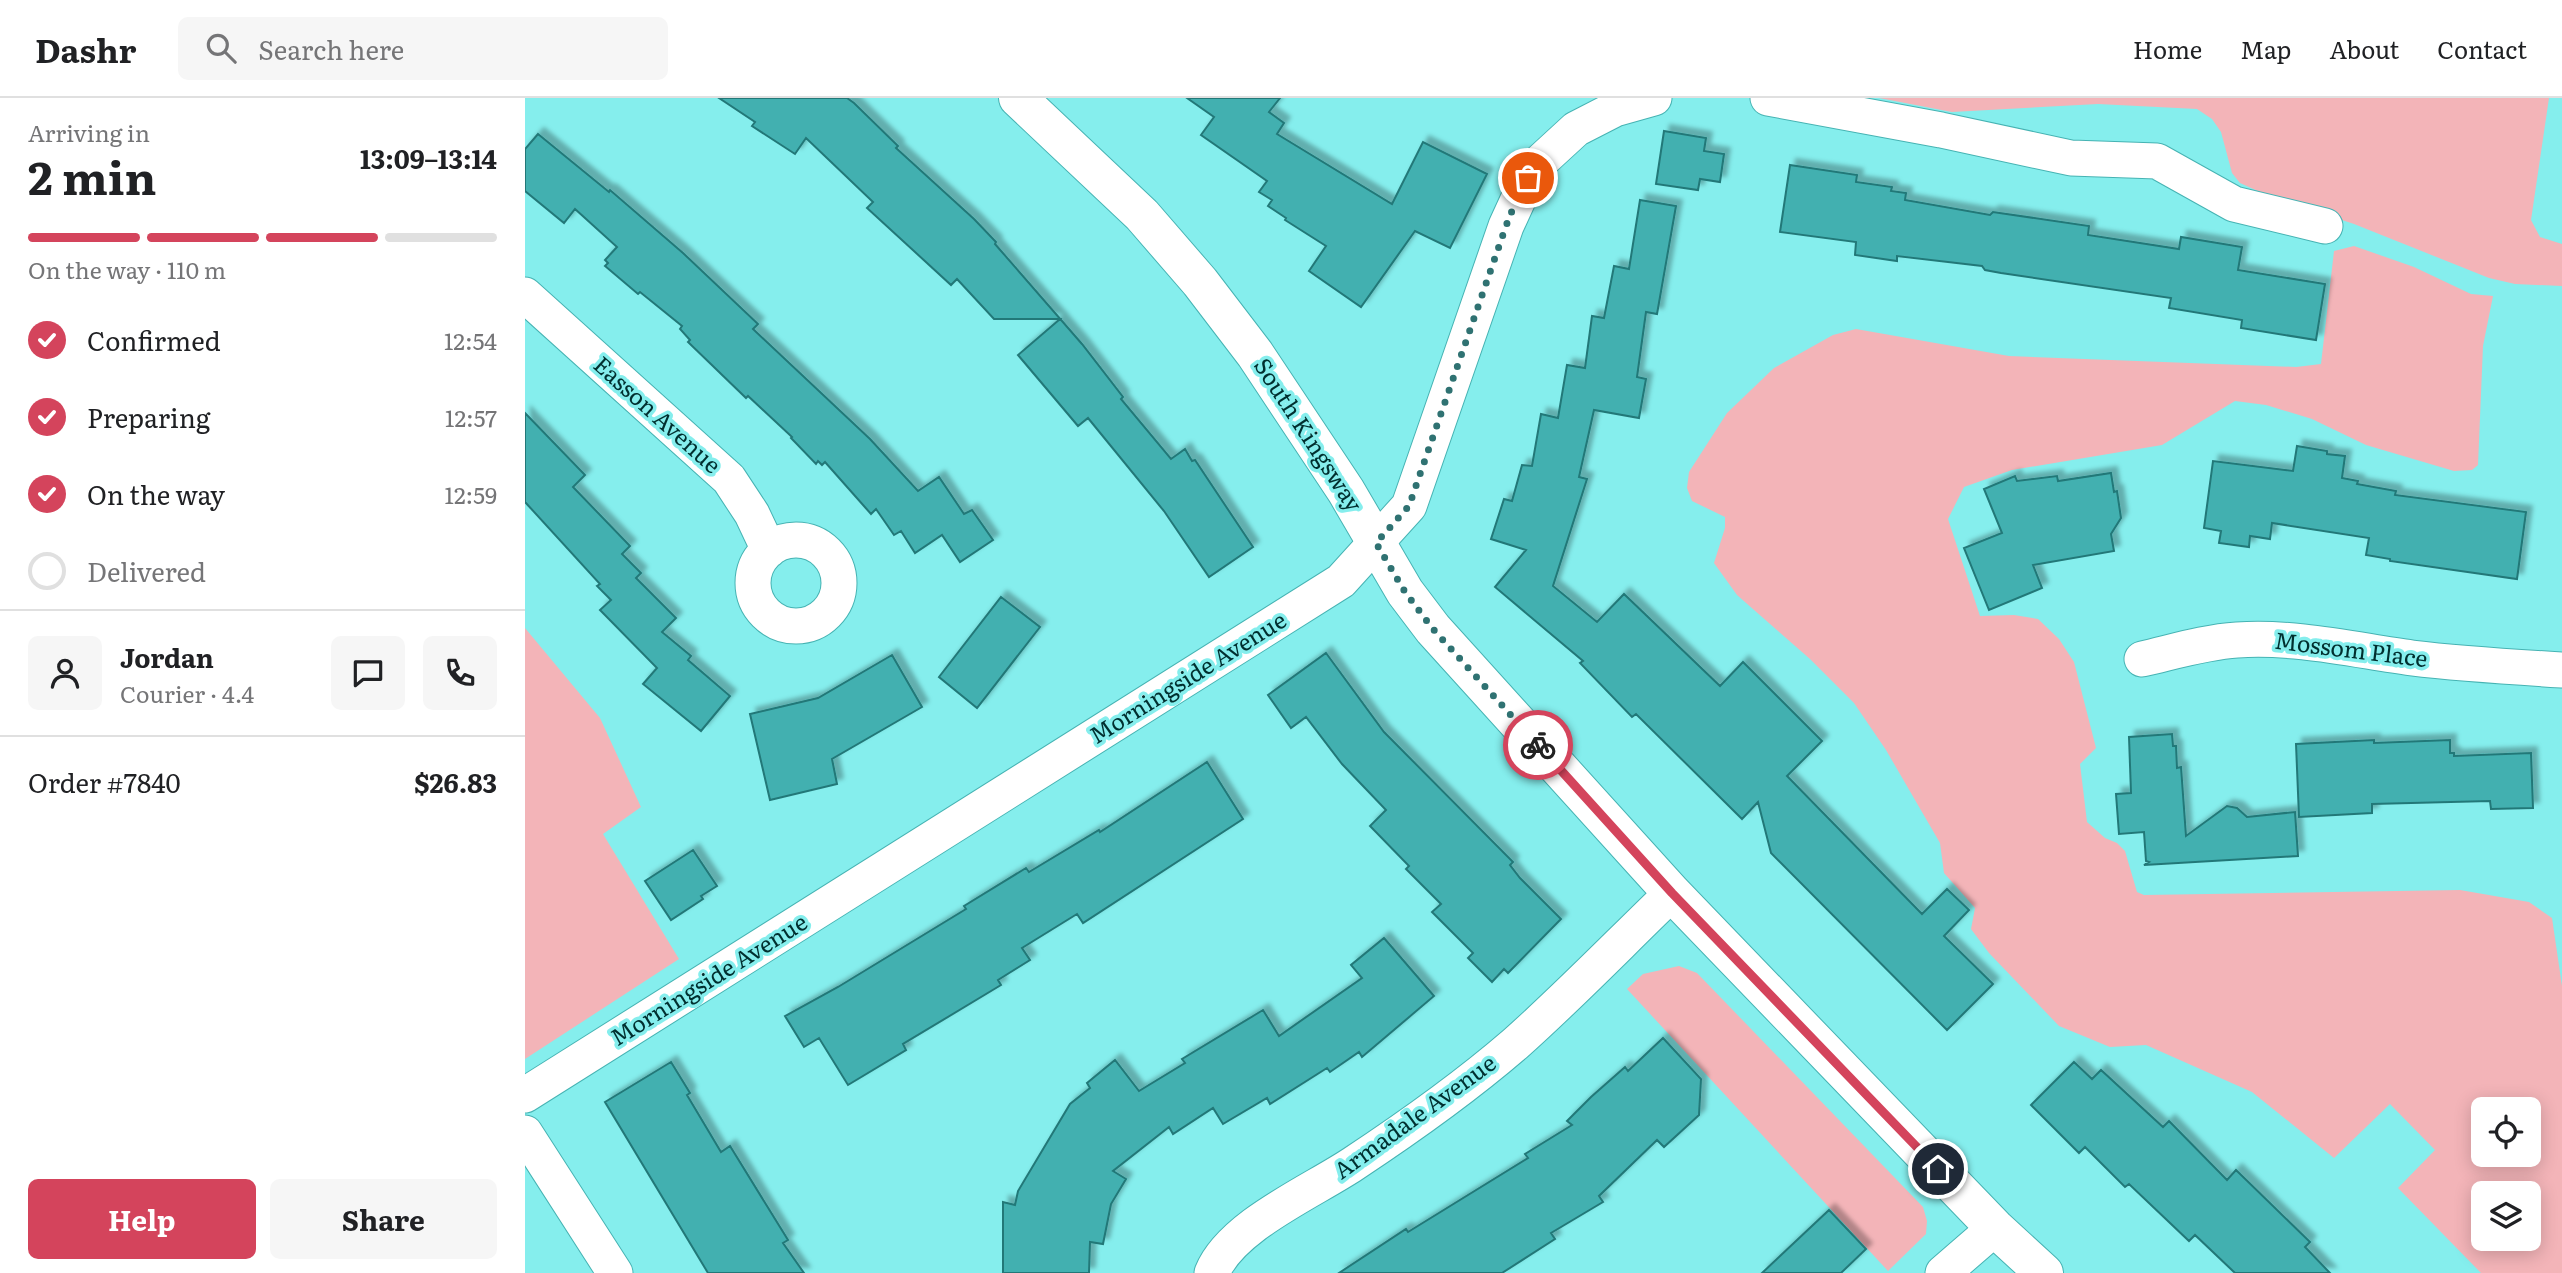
<!DOCTYPE html>
<meta charset="utf-8">
<style>
body{margin:0;font-family:Literata,serif;background:#f6f6f6;color:#202124;height:100vh;display:flex;flex-direction:column;font-size:26px;white-space:nowrap}
*{box-sizing:border-box;margin:0}
p{font-size:23px;color:#757577}
.icon{flex:none;width:38px;height:38px;fill:none;stroke:currentColor;stroke-width:2;stroke-linecap:round;stroke-linejoin:round}
.map{position:relative;flex:1;overflow:hidden}
.drawer{display:flex;flex-direction:column;background:#fff;width:525px}
.drawer>*{flex:none}
.buttons{position:absolute;left:1946px;top:999px;display:grid;gap:14px}
.buttons a{display:grid;place-items:center;width:70px;height:70px;border-radius:10px;background:#fff;box-shadow:0 4px 18px #0003;font-size:35px}
.pin{position:absolute;display:grid;place-items:center;width:60px;height:60px;color:#fff;margin:-30px;border:4px solid #fff;border-radius:50%;box-shadow:0 2px 7px #0007}
.courier{position:absolute;display:grid;place-items:center;width:70px;height:70px;margin:-35px;border:5px solid #d4445c;border-radius:50%;background:#fff;color:#222;box-shadow:0 2px 9px #0007}
.summary em{font-style:normal;font-weight:700}
.summary div{display:flex;flex-direction:column-reverse}
.summary{display:flex;align-items:center;justify-content:space-between;height:119px;padding:0 28px}
h1{font-size:46px;font-weight:700;line-height:52px}
.bar{display:grid;grid-template-columns:repeat(4,1fr);gap:10px 7px;align-content:center;height:84px;padding:0 28px}
.bar i{height:9px;border-radius:5px;background:#e0e0e0}
.bar .current{background:#d4445c}
.bar p{grid-column:span 4}
.line{display:flex;align-items:center;gap:18px;padding:0 28px;border-top:2px solid #e0e0e0}
.line div{flex:1}
.round{display:grid;place-items:center;flex:none;width:74px;height:74px;border-radius:10px;background:#f6f6f6}
ol{padding:0 28px;list-style:none}
li{display:flex;align-items:center;gap:21px;height:77px}
li p{margin-inline-start:auto}
li .icon{padding:7px;border-radius:50%;background:#d4445c;color:#fff;stroke-width:4}
li:last-child{color:#757577}
li i{width:38px;height:38px;border:4px solid #e0e0e0;border-radius:50%}
.button{display:flex;gap:14px;margin-top:auto;padding:14px 28px}
.button a{flex:1;height:80px;border-radius:10px;background:#d4445c;color:#fff;font-size:28px;font-weight:700;line-height:80px;text-align:center}
.button a+a{background:#f6f6f6;color:#202124}
header{display:flex;align-items:center;gap:42px;box-sizing:border-box;height:98px;padding:0 35px;background:#fff;border-bottom:2px solid #e0e0e0}
header strong{font-size:33px}
nav{display:flex;gap:38px;margin-inline-start:auto;font-size:24px}
.search{width:490px;height:63px;background:#f6f6f6;display:flex;align-items:center;gap:18px;box-sizing:border-box;padding:0 24px;border-radius:10px;color:#757577;font-size:26px}
main{display:flex;flex:1;min-height:0}
.map>svg:first-child{display:block}
.green{fill:#f3b4b8;fill-rule:evenodd}
.building{fill:#42b0b0;stroke:#237878;stroke-width:2;filter:url(#shadow)}
.lines{fill:none;stroke-linecap:round;stroke-linejoin:round}
.minor-casing{stroke:#46b3b3;stroke-width:37}
.tertiary-casing{stroke:#46b3b3;stroke-width:40}
.minor{stroke:#fff;stroke-width:35}
.tertiary{stroke:#fff;stroke-width:38}
.done{stroke:#2f7272;stroke-width:7;stroke-dasharray:0 12.6}
.route{stroke:#d4445c;stroke-width:9}
.labels{text-anchor:middle;stroke-width:7;stroke-linejoin:round;paint-order:stroke}
.street-label{font-size:23px;fill:#002f2f;stroke:#85eeed}
</style>
<header>
<strong>Dashr</strong>
<div class="search"><svg class="icon" aria-label="search" viewBox="0 0 24 24"><circle cx="10" cy="10" r="6"/><path d="M15 15l6 6"/></svg>Search here</div>
<nav><a>Home</a><a>Map</a><a>About</a><a>Contact</a></nav>
</header>
<main>
<section class="drawer">
<div class="summary"><div><h1>2 min</h1><p>Arriving in</p></div><em>13:09–13:14</em></div>
<div class="bar"><i class="current"></i><i class="current"></i><i class="current"></i><i></i><p>On the way · 110 m</p></div>
<ol>
<li><svg class="icon" aria-label="check" viewBox="0 0 24 24"><path d="M5 12l5 5 9-10"/></svg>Confirmed<p>12:54</p></li>
<li><svg class="icon" aria-label="check" viewBox="0 0 24 24"><path d="M5 12l5 5 9-10"/></svg>Preparing<p>12:57</p></li>
<li><svg class="icon" aria-label="check" viewBox="0 0 24 24"><path d="M5 12l5 5 9-10"/></svg>On the way<p>12:59</p></li>
<li><i></i>Delivered</li>
</ol>
<div class="line" style="height:126px"><a class="round"><svg class="icon" aria-label="person" viewBox="0 0 24 24"><circle cx="12" cy="8" r="4"/><path d="M4 21q1-7 8-7t8 7"/></svg></a><div><b>Jordan</b><p>Courier · 4.4</p></div><a class="round"><svg class="icon" aria-label="chat" viewBox="0 0 24 24"><path d="M4 5h16v11H9l-5 4z"/></svg></a><a class="round"><svg class="icon" aria-label="phone" viewBox="0 0 24 24"><path d="M5 4h4l2 5-3 2q2 4 5 5l2-3 5 2v4C11 20 4 13 5 4z"/></svg></a></div>
<div class="line" style="height:91px"><div>Order #7840</div><b>$26.83</b></div>
<div class="button"><a>Help</a><a>Share</a></div>
</section>
<div class="map">
<svg width="2037" height="1175" viewBox="0 0 2037 1175">
<defs>
<filter id="shadow"><feDropShadow dx="6" dy="-6" stdDeviation="2" flood-color="#0004"/></filter>
</defs>
<rect width="100%" height="100%" fill="#85eeed"/>
<path class="green" d="M 1354,0 L 2024,0 L 2006,122 L 2015,139 L 2037,146 L 2037,188 L 1990,186 L 1964,180 L 1829,126 L 1744,98 L 1715,85 L 1707,75 L 1696,34 L 1687,21 L 1672,11 L 1573,6 L 1427,14 Z
M 1829,148 L 1889,169 L 1946,196 L 1968,198 L 1958,248 L 1953,367 L 1947,372 L 1929,373 L 1841,347 L 1787,321 L 1741,307 L 1710,303 L 1637,347 L 1487,372 L 1439,389 L 1423,421 L 1455,518 L 1489,517 L 1513,521 L 1534,541 L 1549,564 L 1571,650 L 1555,666 L 1562,724 L 1580,740 L 1592,745 L 1600,753 L 1612,794 L 1619,797 L 1935,792 L 2004,804 L 2027,820 L 2037,888 L 2037,1175 L 1956,1175 L 1873,1090 L 1910,1052 L 1865,1006 L 1809,1060 L 1727,994 L 1621,947 L 1585,949 L 1534,928 L 1464,855 L 1446,831 L 1450,810 L 1419,775 L 1415,745 L 1361,652 L 1329,605 L 1285,561 L 1212,497 L 1189,465 L 1200,430 L 1200,419 L 1167,403 L 1162,390 L 1164,374 L 1202,315 L 1249,270 L 1308,237 L 1331,231 L 1484,258 L 1771,269 L 1796,266 L 1809,153 ZM 1958,1012 L 2004,1012 L 2004,1057 L 1958,1057 ZM 1958,1096 L 2004,1096 L 2004,1141 L 1958,1141 Z
M 0,530 L 75,620 L 116,709 L 78,736 L 154,861 L 0,961 Z
M 1154,868 L 1172,875 L 1398,1109 L 1402,1123 L 1401,1136 L 1363,1173 L 1102,891 L 1118,876 Z"/>
<path class="building" d="M 194,0 L 322,0 L 329,5 L 373,48 L 371,50 L 449,121 L 471,144 L 470,146 L 557,246 L 598,299 L 596,301 L 646,361 L 660,351 L 667,363 L 670,362 L 728,449 L 684,479 L 639,413 L 563,320 L 553,328 L 493,257 L 535,221 L 469,221 L 432,181 L 426,187 L 342,110 L 348,104 L 281,40 L 270,56 L 227,28 L 230,24 Z
M 662,0 L 755,0 L 744,14 L 759,25 L 752,36 L 867,106 L 898,44 L 962,76 L 925,150 L 890,133 L 836,209 L 784,173 L 801,148 L 760,122 L 761,120 L 743,108 L 747,102 L 734,94 L 742,83 L 676,37 L 689,19 Z
M 1139,33 L 1181,40 L 1179,53 L 1199,56 L 1195,84 L 1175,81 L 1173,92 L 1131,86 Z
M 13,36 L 84,94 L 85,92 L 158,155 L 233,226 L 228,231 L 345,341 L 393,393 L 414,379 L 439,416 L 447,412 L 468,442 L 435,464 L 417,437 L 390,455 L 376,433 L 369,437 L 351,411 L 346,416 L 300,364 L 297,367 L 293,363 L 291,366 L 266,340 L 267,339 L 223,298 L 221,300 L 163,244 L 165,242 L 155,231 L 157,228 L 115,194 L 113,196 L 80,168 L 83,165 L 80,162 L 92,149 L 50,111 L 39,125 L 0,93 L 0,51 Z
M 1265,67 L 1332,77 L 1331,84 L 1367,89 L 1366,93 L 1381,95 L 1380,102 L 1465,117 L 1468,114 L 1564,128 L 1563,137 L 1654,151 L 1656,139 L 1717,149 L 1713,172 L 1800,186 L 1791,242 L 1716,230 L 1717,222 L 1644,210 L 1646,200 L 1476,175 L 1460,172 L 1457,168 L 1372,158 L 1372,163 L 1330,157 L 1331,144 L 1255,134 Z
M 1115,102 L 1151,108 L 1132,216 L 1121,214 L 1112,279 L 1121,281 L 1114,320 L 1069,312 L 1054,379 L 1062,381 L 1028,488 L 1072,524 L 1099,496 L 1195,588 L 1218,564 L 1297,643 L 1262,678 L 1397,816 L 1422,791 L 1444,812 L 1419,838 L 1468,886 L 1422,932 L 1246,755 L 1233,704 L 1217,721 L 1111,616 L 1107,619 L 1055,565 L 1058,563 L 970,489 L 1001,452 L 966,441 L 979,401 L 987,403 L 997,367 L 1007,368 L 1016,316 L 1033,320 L 1042,267 L 1060,270 L 1067,218 L 1079,220 L 1089,168 L 1104,171 Z
M 0,315 L 60,377 L 48,389 L 105,448 L 97,456 L 116,475 L 111,480 L 151,520 L 137,534 L 166,558 L 163,562 L 205,598 L 176,633 L 118,586 L 132,570 L 75,512 L 86,502 L 72,488 L 75,486 L 0,404 Z
M 1772,348 L 1802,353 L 1802,356 L 1820,358 L 1817,380 L 1833,383 L 1832,386 L 1871,393 L 1870,397 L 2001,414 L 1992,481 L 1865,463 L 1865,461 L 1841,457 L 1844,440 L 1747,425 L 1745,441 L 1725,438 L 1724,449 L 1694,445 L 1696,433 L 1679,430 L 1688,363 L 1768,373 Z
M 1586,375 L 1589,394 L 1592,393 L 1596,420 L 1586,436 L 1589,453 L 1508,467 L 1517,490 L 1464,512 L 1439,450 L 1477,435 L 1459,391 L 1490,378 L 1492,383 L 1532,378 L 1533,383 Z
M 476,499 L 515,529 L 452,610 L 414,579 Z
M 801,555 L 859,634 L 988,764 L 985,767 L 995,780 L 1036,821 L 983,875 L 979,871 L 967,884 L 943,860 L 948,855 L 907,814 L 916,806 L 881,771 L 884,768 L 845,728 L 861,712 L 817,666 L 781,619 L 766,630 L 743,597 Z
M 367,557 L 397,609 L 307,661 L 312,686 L 245,702 L 225,616 L 293,600 Z
M 1647,636 L 1648,648 L 1651,648 L 1652,670 L 1656,669 L 1661,738 L 1702,708 L 1712,710 L 1722,719 L 1770,714 L 1773,758 L 1619,767 L 1624,764 L 1621,763 L 1619,734 L 1594,736 L 1591,696 L 1606,695 L 1604,639 Z
M 1849,642 L 1849,645 L 1925,642 L 1925,655 L 1929,655 L 1929,658 L 2006,655 L 2008,710 L 1966,711 L 1965,703 L 1847,706 L 1847,715 L 1774,719 L 1771,646 Z
M 682,664 L 718,721 L 558,825 L 552,816 L 497,850 L 505,862 L 473,882 L 476,887 L 378,946 L 381,952 L 323,987 L 294,940 L 279,949 L 260,918 L 313,889 L 441,811 L 439,808 L 501,770 L 504,774 L 574,732 L 575,734 Z
M 168,752 L 192,788 L 176,798 L 178,801 L 146,822 L 120,783 Z
M 859,840 L 909,898 L 837,959 L 834,954 L 805,974 L 802,970 L 745,1006 L 742,1000 L 698,1026 L 688,1010 L 648,1036 L 644,1029 L 588,1073 L 601,1081 L 586,1106 L 578,1146 L 565,1144 L 564,1175 L 478,1175 L 478,1104 L 490,1107 L 493,1093 L 545,1006 L 565,990 L 562,985 L 590,962 L 614,993 L 660,965 L 657,961 L 738,912 L 754,938 L 837,880 L 826,867 Z
M 1138,940 L 1176,981 L 1174,1017 L 1139,1049 L 1132,1042 L 1074,1098 L 1078,1104 L 1026,1135 L 1030,1141 L 977,1175 L 814,1175 L 881,1131 L 883,1134 L 1003,1060 L 1000,1056 L 1047,1027 L 1042,1023 L 1066,999 L 1100,969 L 1103,973 Z
M 146,964 L 165,995 L 162,997 L 196,1054 L 205,1048 L 263,1142 L 258,1145 L 279,1175 L 183,1175 L 80,1004 Z
M 1549,964 L 1567,981 L 1576,972 L 1638,1029 L 1644,1023 L 1702,1082 L 1711,1072 L 1785,1144 L 1780,1149 L 1805,1175 L 1710,1175 L 1670,1137 L 1664,1143 L 1604,1086 L 1600,1089 L 1560,1049 L 1554,1055 L 1506,1007 Z
M 1304,1112 L 1341,1151 L 1316,1175 L 1237,1175 Z"/>
<g class="lines">
<g class="minor-casing">
<path id="minor" d="M 1243,0 L 1416,32 L 1546,60 L 1632,63 L 1709,106 L 1800,128
M 0,197 L 204,381 L 227,416 L 244,452
M228 485a43 43 0 1 1 86 0a43 43 0 1 1-86 0Z
M 1617,561 C 1648,554 1680,544 1712,542 C 1771,538 1829,552 1887,560 C 1937,566 1987,569 2037,572
M 0,997 L 816,483 L 884,408 L 981,128 L 1003,80 L 1014,65 L 1051,31 L 1090,11 L 1129,0
M 0,1035 L 90,1175
M 687,1175 C 706,1128 786,1094 828,1066 C 884,1029 939,990 990,946 C 1044,898 1095,845 1147,795
M 1418,1175 L 1470,1130"/>
</g>
<g class="tertiary-casing">
<path id="tertiary" d="M 493,0 L 617,117 L 675,184 L 730,256 L 821,393 L 880,494 L 908,531 L 1147,795 L 1470,1130 L 1519,1175"/>
</g>
<use href="#minor" class="minor"/>
<use href="#tertiary" class="tertiary"/>
</g>
<g class="lines">
<path class="done" d="M 1003,80 L 994,95 L 981,128 L 884,408 L 851,445 L 880,494 L 908,531 L 1013,647"/>
<path class="route" d="M 1013,647 L 1147,795 L 1413,1071"/>
</g>
<g class="labels">
<g class="street-label">
<text transform="translate(132 317) rotate(42)" y="8">Easson Avenue</text>
<text transform="translate(783 337) rotate(57)" y="8">South Kingsway</text>
<text transform="translate(1826 552) rotate(7)" y="8">Mossom Place</text>
<text transform="translate(663 580) rotate(-32)" y="8">Morningside Avenue</text>
<text transform="translate(184 882) rotate(-32)" y="8">Morningside Avenue</text>
<text transform="translate(890 1019) rotate(-36)" y="8">Armadale Avenue</text>
</g>
</g>
</svg>
<div class="buttons">
<a><svg class="icon" aria-label="locate" viewBox="0 0 24 24"><circle cx="12" cy="12" r="6"/><path d="M12 2v4M12 18v4M2 12h4M18 12h4"/></svg></a>
<a><svg class="icon" aria-label="layers" viewBox="0 0 24 24"><path d="M12 4l9 5-9 5-9-5zM3 14l9 5 9-5"/></svg></a>
</div>
<div class="pin" style="left:1003px;top:80px;background:#ea580c"><svg class="icon" aria-label="bag" viewBox="0 0 24 24"><path d="M5 8h14l-1 12H6zM9 8a3 3 0 0 1 6 0"/></svg></div>
<div class="pin" style="left:1413px;top:1071px;background:#1f2937"><svg class="icon" aria-label="home" viewBox="0 0 24 24"><path d="M3 11l9-7 9 7M6 9v11h12V9"/></svg></div>
<div class="courier" style="left:1013px;top:647px"><svg class="icon" aria-label="bike" viewBox="0 0 24 24"><circle cx="6" cy="16" r="4"/><circle cx="18" cy="16" r="4"/><path d="M6 16l4-8h5l3 8M10 8l3 8H6M13 5h3"/></svg></div>
</div>
</main>
